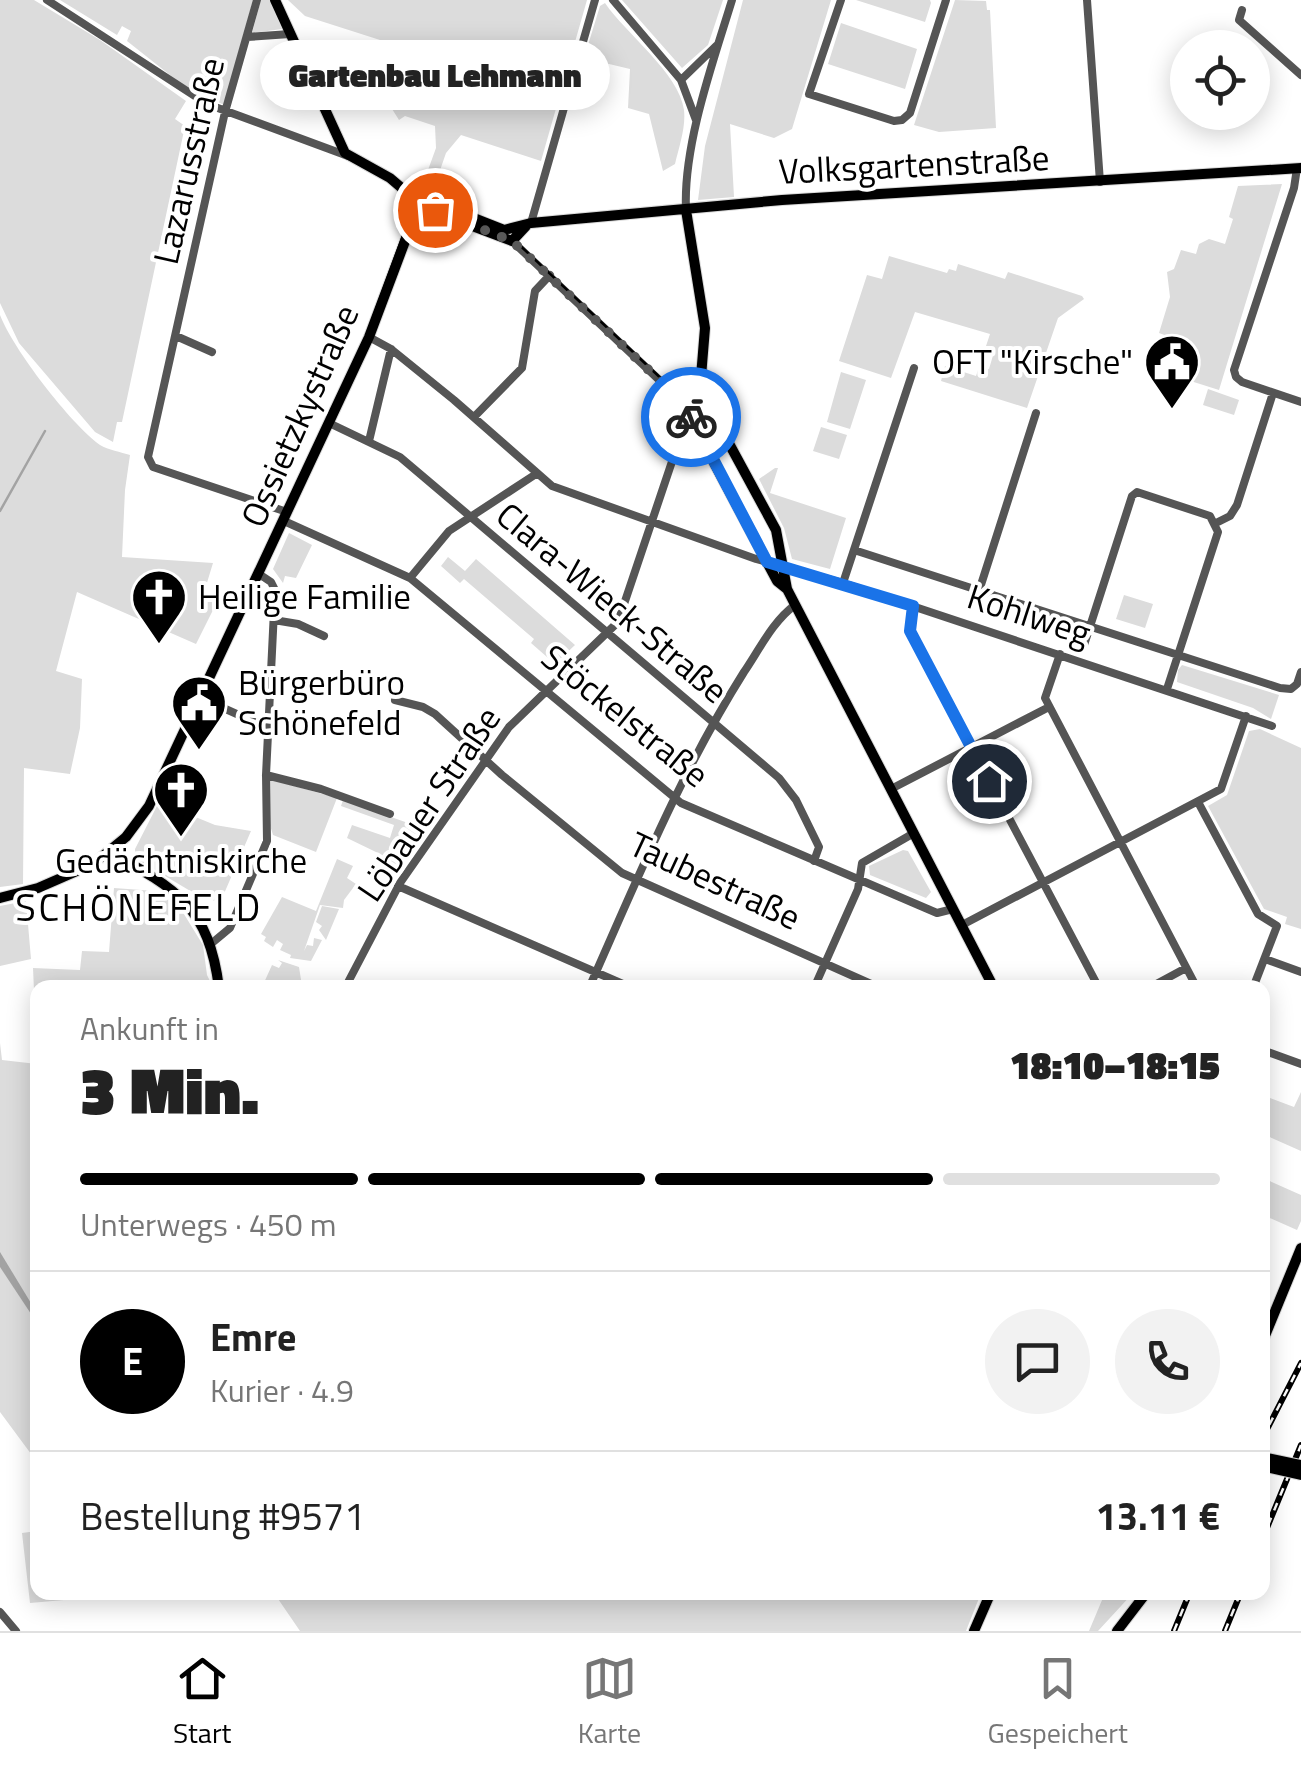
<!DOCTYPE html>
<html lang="de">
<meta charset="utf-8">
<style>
body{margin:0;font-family:"Titillium Web",sans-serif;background:#f2f2f2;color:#222;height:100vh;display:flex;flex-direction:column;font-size:38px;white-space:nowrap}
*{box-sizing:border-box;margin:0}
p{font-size:32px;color:#767676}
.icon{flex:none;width:55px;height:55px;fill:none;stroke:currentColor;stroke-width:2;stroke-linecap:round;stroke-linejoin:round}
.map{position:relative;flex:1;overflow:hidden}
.side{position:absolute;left:30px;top:980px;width:1240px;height:620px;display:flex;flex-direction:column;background:#fff;border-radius:20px;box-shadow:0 5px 25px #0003}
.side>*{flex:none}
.buttons{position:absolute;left:1170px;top:30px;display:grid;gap:20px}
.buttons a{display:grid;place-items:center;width:100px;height:100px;border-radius:50%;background:#fff;box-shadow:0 5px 25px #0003;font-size:50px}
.pin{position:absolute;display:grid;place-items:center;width:85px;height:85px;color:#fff;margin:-42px;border:5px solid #fff;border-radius:50%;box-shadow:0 2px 10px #0007}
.courier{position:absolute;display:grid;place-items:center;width:100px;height:100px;margin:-50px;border:8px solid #1a73e8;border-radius:50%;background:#fff;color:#222;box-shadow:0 2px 12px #0007}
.bubble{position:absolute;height:70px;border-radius:35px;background:#fff;box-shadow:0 5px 25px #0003;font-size:32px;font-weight:800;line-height:70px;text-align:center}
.overview em{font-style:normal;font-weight:800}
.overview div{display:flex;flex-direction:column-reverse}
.overview{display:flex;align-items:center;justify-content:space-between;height:170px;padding:0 50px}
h1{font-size:65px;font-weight:800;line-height:75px}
.bar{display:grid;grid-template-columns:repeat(4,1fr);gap:15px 10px;align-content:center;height:120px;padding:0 50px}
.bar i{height:12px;border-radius:8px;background:#e0e0e0}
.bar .current{background:#000}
.bar p{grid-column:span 4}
.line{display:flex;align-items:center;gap:25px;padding:0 50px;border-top:2px solid #e0e0e0}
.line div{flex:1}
.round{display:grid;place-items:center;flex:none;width:105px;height:105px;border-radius:52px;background:#f2f2f2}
.tabs{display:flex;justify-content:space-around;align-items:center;height:140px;border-top:2px solid #e0e0e0;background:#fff;font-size:28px;color:#767676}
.tabs a{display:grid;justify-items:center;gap:5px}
.tabs .current{color:#000}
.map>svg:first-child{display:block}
.green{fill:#dcdcdc}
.water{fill:#a3a3a3}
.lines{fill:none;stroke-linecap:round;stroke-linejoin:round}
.stream{stroke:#a3a3a3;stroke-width:2.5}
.major-casing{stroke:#dbdbdb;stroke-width:12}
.minor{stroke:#555;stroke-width:8}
.major{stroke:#000;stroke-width:10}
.tram{stroke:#000;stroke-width:2.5}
.rail-casing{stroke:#000;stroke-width:6}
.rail{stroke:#fff;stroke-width:2.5;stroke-dasharray:8;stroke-linecap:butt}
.major-bridge-casing{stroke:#dbdbdb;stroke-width:12;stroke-linecap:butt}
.major-bridge{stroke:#000;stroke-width:10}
.done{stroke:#595959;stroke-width:10;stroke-dasharray:0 18}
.route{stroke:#1a73e8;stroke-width:12}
.labels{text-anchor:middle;stroke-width:8;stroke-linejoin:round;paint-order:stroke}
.street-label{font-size:35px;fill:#000;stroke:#fff}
.poi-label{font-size:35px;fill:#000;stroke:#fff;text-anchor:start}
.neighbourhood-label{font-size:38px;letter-spacing:2.5px;fill:#000;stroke:#fff}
</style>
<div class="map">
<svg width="1301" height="1631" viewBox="0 0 1301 1631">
<rect width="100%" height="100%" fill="#fff"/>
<path class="green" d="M 0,0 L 34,0 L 100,40 L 186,101 L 175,119 L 185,126 L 122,422 L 117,422 L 113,442 L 95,432 L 19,343 L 0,303 Z
M 60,0 L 253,0 L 224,105 L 180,83 L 127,41 L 131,31 L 122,26 L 117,35 Z
M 261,0 L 269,0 L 282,29 L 252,33 Z
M 288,0 L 587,0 L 541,161 L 461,135 L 446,153 L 438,176 L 449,180 L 442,198 L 413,187 L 416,178 L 424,181 L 436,148 L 435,126 L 405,116 L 399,120 L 370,74 L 380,40 L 305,16 Z
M 622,0 L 723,0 L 708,45 L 682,68 Z
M 743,0 L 831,0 L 792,129 L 774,138 L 730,124 L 734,197 L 698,200 L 705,146 Z
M 856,0 L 930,0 L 931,3 L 925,22 Z
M 955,0 L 986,1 L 987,10 L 990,10 L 996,128 L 939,132 L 914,125 Z
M 605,3 C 626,34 679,73 684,110 C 686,127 679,147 675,164 L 663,171 L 649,114 L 628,108 L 630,69 L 584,58 L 600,6 Z
M 841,23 L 917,49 L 905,89 L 828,64 Z
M 1282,184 L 1219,390 L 1159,371 L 1170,337 L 1159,333 L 1170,297 L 1167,272 L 1174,269 L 1181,250 L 1196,254 L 1199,244 L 1209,239 L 1225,244 L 1233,219 L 1229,217 L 1238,186 Z
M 889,256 L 947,273 L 949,269 L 956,271 L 958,264 L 1005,279 L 1008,272 L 1082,296 L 1084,299 L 1058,318 L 1027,408 L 941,381 L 945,366 L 976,376 L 979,367 L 989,369 L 994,352 L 985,349 L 990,334 L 915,312 L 891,378 L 839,361 L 867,275 L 882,279 Z
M 0,315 C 13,349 70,423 100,445 C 108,450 121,452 130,455 L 125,490 L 122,557 L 213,563 L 202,599 L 217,602 L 196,644 L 77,592 L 56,671 L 82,679 L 80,728 L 70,774 L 24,768 L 23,884 L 0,887 Z
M 841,372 L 866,380 L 850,429 L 827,422 Z
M 1208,389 L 1239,400 L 1234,415 L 1203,405 Z
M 821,427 L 847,435 L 839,459 L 813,451 Z
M 775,468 L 778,468 L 770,493 L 846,518 L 830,569 L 792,559 L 784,528 L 759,479 Z
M 289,533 L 312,545 L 296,578 L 285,576 L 283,583 L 273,569 Z
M 448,557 L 465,571 L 476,559 L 575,645 L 555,664 L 531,643 L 534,639 L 464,579 L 460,583 L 441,566 Z
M 1124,595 L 1153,604 L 1145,628 L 1116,619 Z
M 1182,665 L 1279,695 L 1271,719 L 1253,708 L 1177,682 L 1178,670 Z
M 1260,729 L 1301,748 L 1301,929 L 1285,924 L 1287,917 L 1264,909 L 1208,806 L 1227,795 L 1249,731 Z
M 269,779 L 337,798 L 316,852 L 273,835 L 269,822 Z
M 343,800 L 425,829 L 392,879 L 375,872 L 381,861 L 376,858 L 378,853 L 347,838 L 352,825 L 390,838 L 394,825 L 341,806 Z
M 159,802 L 215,825 L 251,831 L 220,903 L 192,892 L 135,858 L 135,849 Z
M 903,850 L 908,851 L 931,892 L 926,898 L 870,875 L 869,866 Z
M 337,859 L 353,866 L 347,878 L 356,884 L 344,900 L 343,908 L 320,905 L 304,951 L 307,945 L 313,946 L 314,938 L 322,940 L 311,961 L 290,958 L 291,955 L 280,950 L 283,944 L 277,940 L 273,947 L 264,941 L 266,937 L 261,934 L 282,897 L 316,911 Z
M 114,888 L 155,891 L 179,906 L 203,945 L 207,975 L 213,987 L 200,987 L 209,981 L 154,981 L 153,987 L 38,988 L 37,1058 L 33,968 L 80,970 L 82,951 L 109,952 Z
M 26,901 L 31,959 L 0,966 L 0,906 Z
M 322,906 L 339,909 L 326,940 L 319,930 L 322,926 L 316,922 Z
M 278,960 L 299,967 L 302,986 L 262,987 L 272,965 L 279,968 L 282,963 Z
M 0,1043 L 2,1060 L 37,1064 L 37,1462 L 0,1412 Z
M 1301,1092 L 1301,1151 L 1263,1134 L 1262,1095 L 1294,1107 Z
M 1263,1178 L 1301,1195 L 1301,1221 L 1297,1230 L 1263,1215 Z
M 37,1531 L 38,1592 L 143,1593 L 30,1603 L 22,1533 Z
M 274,1593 L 981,1593 L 966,1631 L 300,1631 Z
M 1105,1593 L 1133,1593 L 1098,1631 L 1089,1631 Z"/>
<path class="water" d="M 0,1252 L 37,1313 L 37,1323 L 0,1267 Z"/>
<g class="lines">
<path class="stream" d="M 0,511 L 45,431"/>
<g class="major-casing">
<path id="major" d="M 275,0 L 345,153 L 390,178 L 417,201 L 424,212
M 686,210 L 705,328 L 700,389 L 688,414 L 777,581 L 787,589 L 994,988
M 443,211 L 446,216 L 512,241 L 526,226
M 700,390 L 776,530 L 787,589
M 110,853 C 177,888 209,908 219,988
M 0,898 L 38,888 L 93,864 L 126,837 L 149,806 L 369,337 L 413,220 L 429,210 L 448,208 L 504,230 L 531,223 L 782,200 L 1301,168
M 1262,1343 L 1301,1248
M 974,1631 L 991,1592
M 1117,1631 L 1147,1592"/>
</g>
<path class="minor" d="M 47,0 L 207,104 L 348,156
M 257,0 L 225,112 L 148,457 L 153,467 L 287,512
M 613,0 L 681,80 L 696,120
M 841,0 L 809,94 L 894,121 L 902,120 L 910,113 L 946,0
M 1087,0 L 1100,182
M 1242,10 L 1239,20 L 1301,75
M 247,37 L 290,34
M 681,80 L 716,46
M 1297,168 L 1294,188 L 1234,370 L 1236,377 L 1242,382 L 1301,402
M 686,210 C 683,145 713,62 732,0
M 531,223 L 595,0
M 512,241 L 690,409
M 176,336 L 212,352
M 369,337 L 391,349 L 454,400 L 552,486 L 756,559 L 843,583 L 1272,726
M 474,417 L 522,368 L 535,291 L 550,275
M 329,423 L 400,457 L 779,778 L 796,800 L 819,847 L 814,861
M 369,441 L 391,349
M 284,521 L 410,578 L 681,803 L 937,913 L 953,909
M 1216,523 L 1230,516 L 1237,505 L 1273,393
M 854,550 L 1280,688 L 1291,689 L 1297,684 L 1301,672
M 410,578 L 449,531 L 536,474
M 843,583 L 914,368
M 979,591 L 1036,413
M 913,606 L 910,631 L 1099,988
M 274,620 L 298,624 L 324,636
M 1084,645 L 1132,496 L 1137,492 L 1210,516 L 1218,532 L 1167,689
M 1060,654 L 1045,698 L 1197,988
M 201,698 L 270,729
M 395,700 L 423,707 L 435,714 L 502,775 L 622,873 L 880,988
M 266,775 L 321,789 L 390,814
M 891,789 L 1049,707
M 1198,802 L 1258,914 L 1277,926 L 1253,988
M 398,886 L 632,988
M 962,925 L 1221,789 L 1246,716
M 212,943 L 230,928 L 267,841 L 266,775 L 275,590 L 271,582 L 259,574
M 1265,959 L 1301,972
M 345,988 L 400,883 L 509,727 L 618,622 L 688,414
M 589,988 C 637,880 681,772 744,672 C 759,650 773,621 795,605
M 814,988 L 858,889 L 862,863 L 914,833
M 1149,988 L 1186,968
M 1262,1050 L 1301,1064
M 0,1612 L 16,1631"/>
<use href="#major" class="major"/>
<path class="tram" d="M 787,586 L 997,988
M 0,896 C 61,882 113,859 147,805 L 366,337 L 405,230 L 417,213 L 440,208 L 511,237 L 685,401
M 1262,1464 L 1301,1472"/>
<g class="rail-casing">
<path id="rail" d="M 1262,1439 L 1301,1363
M 1262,1540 L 1301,1445
M 1174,1631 L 1190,1592
M 1225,1631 L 1241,1592"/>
</g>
<use href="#rail" class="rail"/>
<g class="major-bridge-casing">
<path id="major-bridge" d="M 1262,1457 L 1301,1465
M 1262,1466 L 1301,1475"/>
</g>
<use href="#major-bridge" class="major-bridge"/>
</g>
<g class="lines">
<path class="done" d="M 435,210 L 512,241 L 690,409 L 691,417"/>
<path class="route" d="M 691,417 L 767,562 L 913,606 L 910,631 L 989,781"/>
</g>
<defs>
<g id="civic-pin" transform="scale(2.875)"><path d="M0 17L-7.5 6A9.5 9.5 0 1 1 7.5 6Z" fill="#000" stroke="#fff"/><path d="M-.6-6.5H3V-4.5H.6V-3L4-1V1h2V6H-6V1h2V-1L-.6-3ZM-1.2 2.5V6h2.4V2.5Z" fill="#fff"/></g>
<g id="church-pin" transform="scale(2.875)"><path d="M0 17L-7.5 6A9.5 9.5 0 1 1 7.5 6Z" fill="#000" stroke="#fff"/><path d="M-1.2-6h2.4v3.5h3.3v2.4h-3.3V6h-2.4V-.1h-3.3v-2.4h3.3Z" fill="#fff"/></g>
</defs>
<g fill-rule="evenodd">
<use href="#civic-pin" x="1172" y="362"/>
<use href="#church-pin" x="159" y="597"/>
<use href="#civic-pin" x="199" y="703"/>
<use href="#church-pin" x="181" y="790"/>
</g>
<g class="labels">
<g class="street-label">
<text transform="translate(189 161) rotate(-77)" y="12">Lazarusstraße</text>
<text transform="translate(914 165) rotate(-3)" y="12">Volksgartenstraße</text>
<text transform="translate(300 416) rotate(-66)" y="12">Ossietzkystraße</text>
<text transform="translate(612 603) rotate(40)" y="12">Clara-Wieck-Straße</text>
<text transform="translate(1029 615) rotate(18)" y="12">Kohlweg</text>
<text transform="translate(625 716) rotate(39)" y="12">Stöckelstraße</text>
<text transform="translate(429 804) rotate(-56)" y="12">Löbauer Straße</text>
<text transform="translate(715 881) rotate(25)" y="12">Taubestraße</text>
</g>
<g class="poi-label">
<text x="1133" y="374" text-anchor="end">OFT "Kirsche"</text>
<text x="198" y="609">Heilige Familie</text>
<text x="238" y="695">Bürgerbüro<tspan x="238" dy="40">Schönefeld</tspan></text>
<text x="181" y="873" text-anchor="middle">Gedächtniskirche</text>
</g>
<g class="neighbourhood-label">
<text x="139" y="921">SCHÖNEFELD</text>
</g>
</g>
</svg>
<div class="buttons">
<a><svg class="icon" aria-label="locate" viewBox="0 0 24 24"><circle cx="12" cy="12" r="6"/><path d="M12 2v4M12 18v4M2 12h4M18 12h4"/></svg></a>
</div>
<div class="pin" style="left:435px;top:210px;background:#ea580c"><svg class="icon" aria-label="bag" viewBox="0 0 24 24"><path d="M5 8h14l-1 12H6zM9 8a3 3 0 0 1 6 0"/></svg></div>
<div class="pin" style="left:989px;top:781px;background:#1f2937"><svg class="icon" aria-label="home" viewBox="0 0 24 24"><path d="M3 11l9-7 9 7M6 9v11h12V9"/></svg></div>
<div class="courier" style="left:691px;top:417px"><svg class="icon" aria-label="bike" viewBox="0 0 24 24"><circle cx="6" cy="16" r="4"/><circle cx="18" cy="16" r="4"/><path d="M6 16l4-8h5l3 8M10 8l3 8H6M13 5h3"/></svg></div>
<div class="bubble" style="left:260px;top:40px;width:350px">Gartenbau Lehmann</div>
<section class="side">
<div class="overview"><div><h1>3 Min.</h1><p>Ankunft in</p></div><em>18:10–18:15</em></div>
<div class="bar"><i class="current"></i><i class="current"></i><i class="current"></i><i></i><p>Unterwegs · 450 m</p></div>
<div class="line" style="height:180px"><b class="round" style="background:#000;color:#fff">E</b><div><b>Emre</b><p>Kurier · 4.9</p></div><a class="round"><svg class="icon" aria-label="chat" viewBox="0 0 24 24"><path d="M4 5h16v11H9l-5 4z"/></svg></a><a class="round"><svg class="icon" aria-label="phone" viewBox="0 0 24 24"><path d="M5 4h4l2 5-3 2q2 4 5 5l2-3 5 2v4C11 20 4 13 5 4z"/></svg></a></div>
<div class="line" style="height:130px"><div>Bestellung #9571</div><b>13.11 €</b></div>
</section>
</div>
<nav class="tabs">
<a class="current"><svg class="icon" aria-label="home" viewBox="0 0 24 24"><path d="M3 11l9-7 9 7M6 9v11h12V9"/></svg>Start</a>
<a><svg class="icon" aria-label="map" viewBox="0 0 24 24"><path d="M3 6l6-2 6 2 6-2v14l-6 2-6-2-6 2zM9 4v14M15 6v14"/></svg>Karte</a>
<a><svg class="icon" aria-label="saved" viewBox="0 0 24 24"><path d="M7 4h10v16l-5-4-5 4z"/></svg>Gespeichert</a>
</nav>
